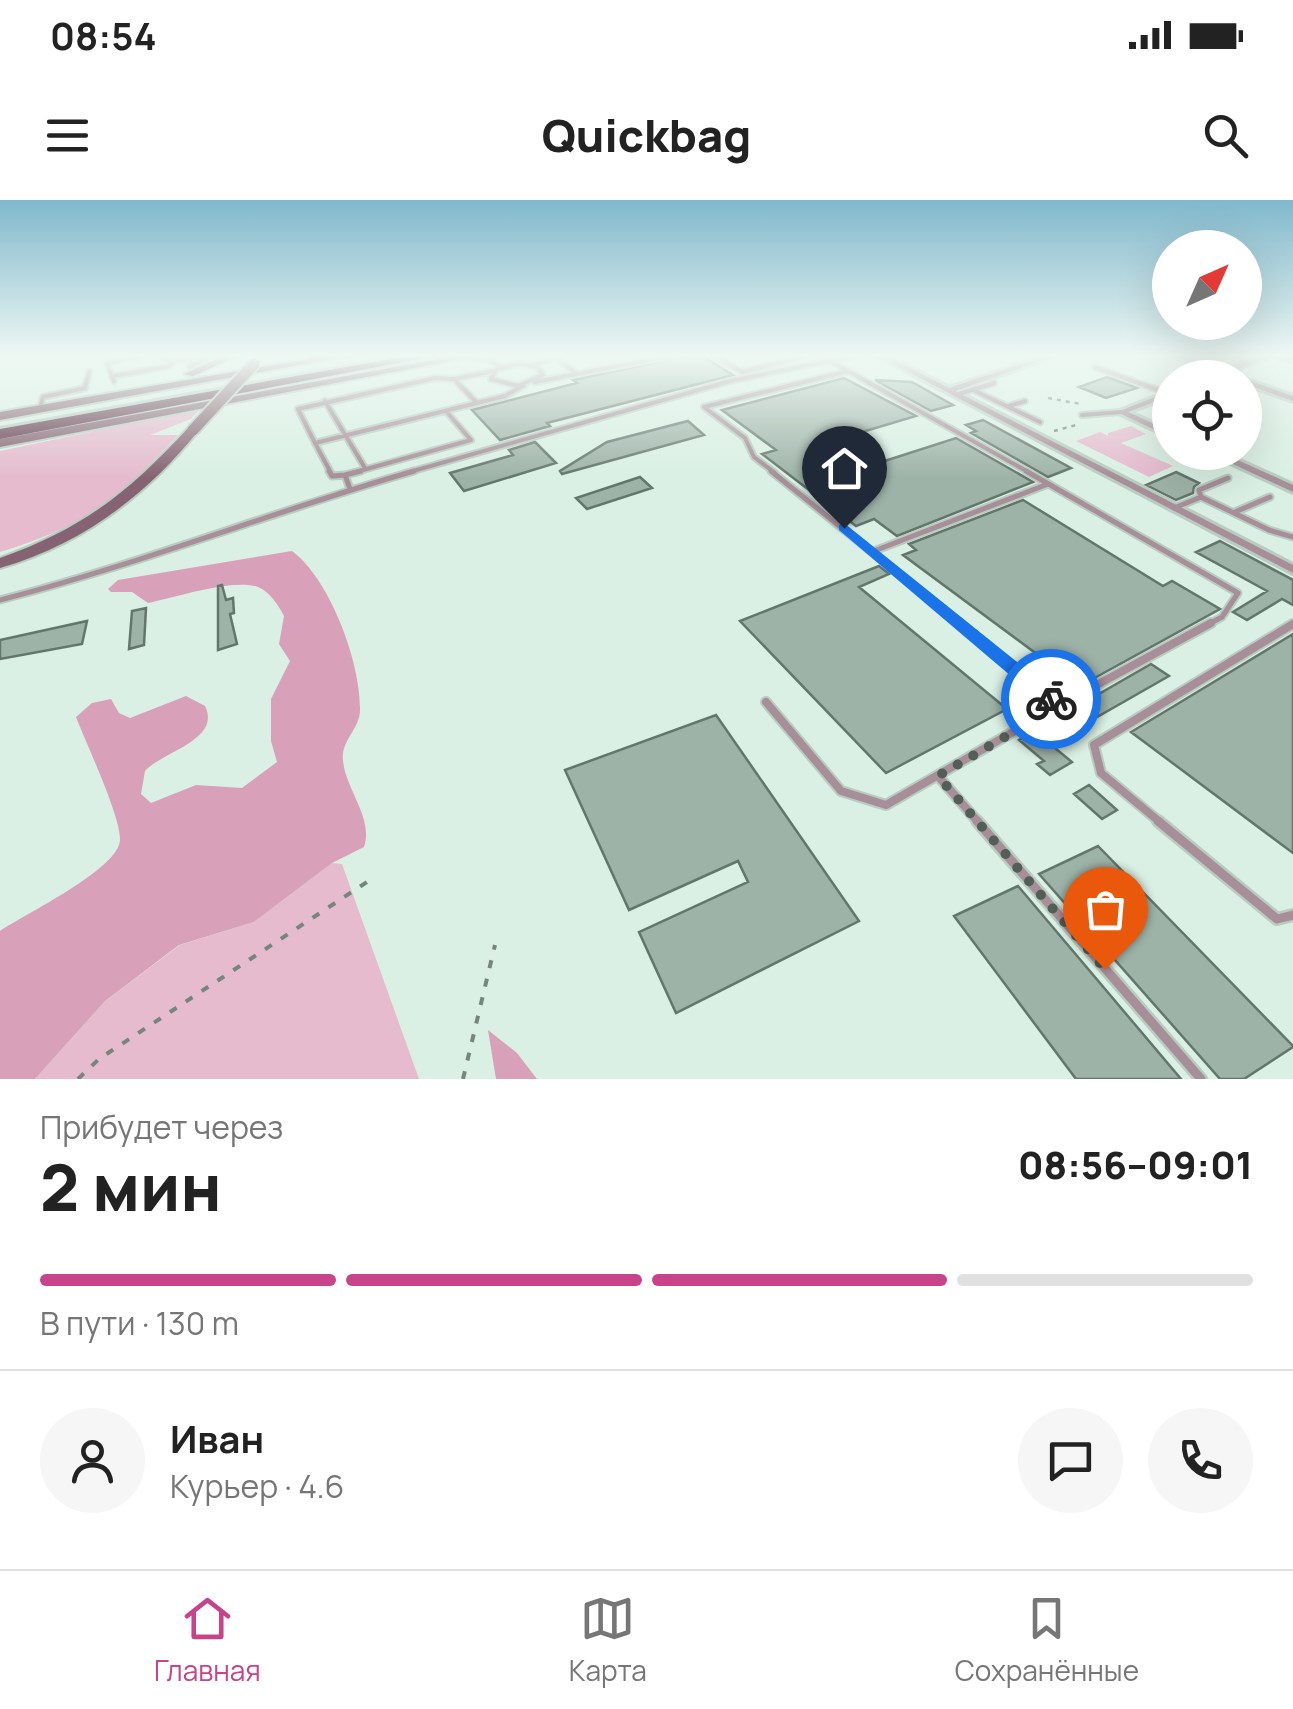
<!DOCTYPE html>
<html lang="ru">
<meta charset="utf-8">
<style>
body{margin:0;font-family:Manrope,sans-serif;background:#f6f6f6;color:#222;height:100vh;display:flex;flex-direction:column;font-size:38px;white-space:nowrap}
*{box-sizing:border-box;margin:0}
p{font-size:32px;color:#767676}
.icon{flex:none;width:55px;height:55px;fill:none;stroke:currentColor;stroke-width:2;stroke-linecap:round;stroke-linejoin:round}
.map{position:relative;height:879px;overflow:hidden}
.sheet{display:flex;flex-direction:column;background:#fff;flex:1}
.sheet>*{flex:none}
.needle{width:65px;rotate:45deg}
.buttons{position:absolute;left:1152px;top:30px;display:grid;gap:20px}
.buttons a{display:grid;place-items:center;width:110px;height:110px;border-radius:50%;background:#fff;box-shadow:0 10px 40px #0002;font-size:50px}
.pin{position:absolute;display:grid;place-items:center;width:85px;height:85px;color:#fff;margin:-102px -42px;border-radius:50% 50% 50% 0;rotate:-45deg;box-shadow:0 0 10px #0007}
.pin .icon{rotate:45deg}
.courier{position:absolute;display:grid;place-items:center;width:100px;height:100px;margin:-50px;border:8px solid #1a73e8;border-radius:50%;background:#fff;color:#222;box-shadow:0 2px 12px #0007}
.overview em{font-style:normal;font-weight:800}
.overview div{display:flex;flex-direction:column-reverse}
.overview{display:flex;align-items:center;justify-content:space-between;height:170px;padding:0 40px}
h1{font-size:65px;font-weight:800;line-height:75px}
.bar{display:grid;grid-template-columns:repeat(4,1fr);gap:15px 10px;align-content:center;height:120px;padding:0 40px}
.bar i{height:12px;border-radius:8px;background:#e0e0e0}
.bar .current{background:#c7448a}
.bar p{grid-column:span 4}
.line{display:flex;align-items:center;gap:25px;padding:0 40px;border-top:2px solid #e0e0e0}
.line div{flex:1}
.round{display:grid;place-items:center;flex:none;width:105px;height:105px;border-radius:52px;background:#f6f6f6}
.status{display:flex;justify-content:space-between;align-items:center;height:70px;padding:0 50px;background:#fff;direction:ltr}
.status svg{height:28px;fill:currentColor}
header{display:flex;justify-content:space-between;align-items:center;height:130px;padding:0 40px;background:#fff;font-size:45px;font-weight:800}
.dock{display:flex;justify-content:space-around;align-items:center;height:140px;border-top:2px solid #e0e0e0;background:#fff;font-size:28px;color:#767676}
.dock a{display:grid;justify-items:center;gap:5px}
.dock .current{color:#c7448a}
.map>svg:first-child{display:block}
.green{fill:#e5bbcd}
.forest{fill:#d8a1b9}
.building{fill:#9eb3a8;stroke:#63766c;stroke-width:2.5}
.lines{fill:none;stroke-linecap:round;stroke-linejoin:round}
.service-far3-casing{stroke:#b8ccc1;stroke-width:8}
.service-far2-casing{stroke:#b8ccc1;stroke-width:9}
.service-far1-casing{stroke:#b8ccc1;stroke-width:12}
.service-casing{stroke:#b8ccc1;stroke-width:14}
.minor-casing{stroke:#b8ccc1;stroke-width:6}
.secondary-casing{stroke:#b8ccc1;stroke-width:4}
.trunk-casing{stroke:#b8ccc1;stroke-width:6}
.path-far1{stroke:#76857d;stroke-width:2.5;stroke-dasharray:4 5;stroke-linecap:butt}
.path{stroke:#76857d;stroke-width:4;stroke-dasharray:8 11;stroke-linecap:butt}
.service-far3{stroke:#a78e98;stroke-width:4}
.service-far2{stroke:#a78e98;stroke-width:5}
.service-far1{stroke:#a78e98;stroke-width:8}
.service{stroke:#a78e98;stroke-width:9}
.minor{fill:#a78e98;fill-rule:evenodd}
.secondary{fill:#856372;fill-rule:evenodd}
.trunk{fill:#62374a;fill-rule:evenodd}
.secondary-bridge-casing{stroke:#b8ccc1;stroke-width:15;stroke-linecap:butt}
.secondary-bridge{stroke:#856372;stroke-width:11}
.route{fill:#1a73e8}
.done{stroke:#525e57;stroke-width:10;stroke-dasharray:0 18}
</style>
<div class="status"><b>08:54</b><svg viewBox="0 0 49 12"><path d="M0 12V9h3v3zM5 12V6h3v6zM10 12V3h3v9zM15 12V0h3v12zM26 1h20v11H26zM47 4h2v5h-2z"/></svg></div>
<header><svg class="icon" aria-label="menu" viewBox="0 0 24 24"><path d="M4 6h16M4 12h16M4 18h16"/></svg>Quickbag<svg class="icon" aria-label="search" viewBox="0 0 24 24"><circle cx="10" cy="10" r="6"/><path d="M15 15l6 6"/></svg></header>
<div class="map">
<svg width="1293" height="879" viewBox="0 0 1293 879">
<rect width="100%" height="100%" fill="#daf0e4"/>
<path class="green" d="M 200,209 L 191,219 L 150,235 L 178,235 C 117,301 87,325 0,352 L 0,251 Z
M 1131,226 L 1146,234 L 1121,243 L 1173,266 L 1149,277 L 1076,241 L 1100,232 L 1108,236 L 1108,233 Z
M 332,663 L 342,664 L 419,879 L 35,879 L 105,801 L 180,745 L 254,722 Z"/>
<path class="forest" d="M 292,351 C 330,379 361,463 360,510 C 360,529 341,540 343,560 C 345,589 374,618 364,647 L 332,663 L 254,722 L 179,745 L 105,801 L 35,879 L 0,879 L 0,731 C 25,714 119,669 120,640 C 121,617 86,543 76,517 L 92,503 L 111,499 L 119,513 L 130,518 L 186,496 L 205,506 C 222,540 161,552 145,571 L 141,594 L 151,603 L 196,585 L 242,588 L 277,562 L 271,541 L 271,499 L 290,461 L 279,444 L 284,416 C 279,406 269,391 258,387 C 234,378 173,398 148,403 L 132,392 L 111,392 L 108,389 L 118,380 Z
M 488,830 L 517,853 L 537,879 L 496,879 Z"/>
<path class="building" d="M 691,155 L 701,155 L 733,175 L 547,223 L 550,226 L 500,240 L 472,210 L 577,183 L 573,180 Z
M 1107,177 L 1137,188 L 1106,198 L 1079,187 Z
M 844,178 L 916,216 L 832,241 L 869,266 L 956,238 L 1033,282 L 897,336 L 874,319 L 856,326 L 762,254 L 776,250 L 722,210 Z
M 875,180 L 912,182 L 953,205 L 931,211 Z
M 983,220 L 1071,268 L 1048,277 L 971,233 L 976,231 L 966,225 Z
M 688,221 L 704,235 L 562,274 L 560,271 L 607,242 Z
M 535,242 L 556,263 L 464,291 L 450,273 L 513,255 L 509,250 Z
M 1176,272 L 1199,283 L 1194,287 L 1193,293 L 1176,300 L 1146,285 Z
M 640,277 L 652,288 L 587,309 L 576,298 Z
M 1023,300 L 1163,386 L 1172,381 L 1220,409 L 1080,486 L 903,355 L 916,350 L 909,344 Z
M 1220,341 L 1293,380 L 1293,405 L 1282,399 L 1247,420 L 1233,412 L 1267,391 L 1196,352 Z
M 879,366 L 889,374 L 859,387 L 1007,509 L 886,573 L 740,421 Z
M 222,385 L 226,400 L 233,398 L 234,413 L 230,414 L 237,444 L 218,450 L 218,386 Z
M 146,408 L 144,445 L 129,449 L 132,411 Z
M 87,421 L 82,444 L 0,459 L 0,440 Z
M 1293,434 L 1293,653 L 1131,532 Z
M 1151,464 L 1169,476 L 1050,544 L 1072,562 L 1050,575 L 1037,564 L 1044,561 L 1019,540 Z
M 716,515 L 859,721 L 676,813 L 639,732 L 748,682 L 738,661 L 629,710 L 565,570 Z
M 1089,585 L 1117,610 L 1102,619 L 1074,594 Z
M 1098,646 L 1293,846 L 1293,847 L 1244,879 L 1220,879 L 1039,674 Z
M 1018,686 L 1181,879 L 1076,879 L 954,716 Z"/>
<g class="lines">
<g class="service-far3-casing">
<path id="service-far3" d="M 162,155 L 165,160 L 205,158
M 714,155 L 742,172 L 806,155
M 467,157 L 488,159 L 501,167
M 555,157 L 577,174
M 832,162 L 1030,273
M 517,164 L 537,166 L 543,175 L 518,186 L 491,179 L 496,169 Z
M 533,165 L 560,155
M 190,167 L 210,155
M 1095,167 L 1169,194
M 493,171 L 454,179 L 435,178 L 298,209 L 315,243 L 505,196 L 524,185
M 113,176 L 169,166 L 174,160
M 455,180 L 477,203
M 114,181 L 107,163 L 139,155
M 535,182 L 675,155
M 973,190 L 1040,222
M 956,195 L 994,183
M 325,201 L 365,268
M 1009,206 L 1025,201
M 40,209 L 43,197 L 85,188 L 89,172
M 1082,215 L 1121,212
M 315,243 L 331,273
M 352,273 L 471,240 L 446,211
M 406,273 L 730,181 L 857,155
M 775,273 L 754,257 L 745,238 L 704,207 L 848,171"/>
</g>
<g class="service-far2-casing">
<path id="service-far2" d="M 329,271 L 332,276 L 345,275
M 771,271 L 962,425
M 1026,271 L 1238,393 L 1222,417 L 1207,425
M 350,289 L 345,275 L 361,271
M 1201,297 L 1269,330 L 1293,337
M 1174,308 L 1201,297 L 1199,290 L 1228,278
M 1235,312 L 1270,297
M 874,351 L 1048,284
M 0,400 C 140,364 275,311 414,271"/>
</g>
<g class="service-far1-casing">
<path id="service-far1" d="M 766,502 L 841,591 L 886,605 L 1058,506 L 959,423
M 1058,506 L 1211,423
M 938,576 L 979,623
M 1161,623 L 1101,573 L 1094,545 L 1293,424"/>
</g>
<g class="service-casing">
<path id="service" d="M 977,621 L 1201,879
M 1158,621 L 1277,719 L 1293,715"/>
</g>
<g class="minor-casing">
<path id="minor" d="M 876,155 L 885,155 L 949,188 L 1048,155 L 1057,155 L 955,191 L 1293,365 L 1293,373 Z
M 1171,155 L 1181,155 L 1222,170 L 1262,155 L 1272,155 L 1229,173 L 1238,178 L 1222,176 L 1207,178 L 1215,173 Z
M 1275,155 L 1293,157 L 1293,161 L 1276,157 Z
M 1245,179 L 1293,196 L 1293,201 L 1245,184 Z
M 1170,191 L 1170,196 L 1128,212 L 1170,231 L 1170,237 L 1117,212 Z
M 1207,252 L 1220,252 L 1293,285 L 1293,292 Z"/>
</g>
<g class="secondary-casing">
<path id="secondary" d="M 226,155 L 239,155 L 193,176 L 184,174 Z
M 332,155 L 353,155 L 0,220 L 0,212 Z
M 462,155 L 482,155 L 0,247 L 0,239 Z
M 189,227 L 199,230 C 147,295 81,345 0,368 L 0,358 C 84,328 129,292 189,227 Z"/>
</g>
<g class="trunk-casing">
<path id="trunk" d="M 413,155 L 440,155 L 0,239 L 0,229 Z"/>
</g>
<path class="path-far1" d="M 1048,198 L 1081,204
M 1161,208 L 1170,212
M 1054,231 L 1076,225"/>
<path class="path" d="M 78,879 L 99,859 L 376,676
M 463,879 L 495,745"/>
<use href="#service-far3" class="service-far3"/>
<use href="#service-far2" class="service-far2"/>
<use href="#service-far1" class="service-far1"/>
<use href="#service" class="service"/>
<use href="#minor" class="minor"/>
<use href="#secondary" class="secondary"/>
<use href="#trunk" class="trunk"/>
<g class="secondary-bridge-casing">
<path id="secondary-bridge" d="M 193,230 L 254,164"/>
</g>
<use href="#secondary-bridge" class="secondary-bridge"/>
</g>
<linearGradient id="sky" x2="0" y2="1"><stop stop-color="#80b8cc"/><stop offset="0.56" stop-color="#eef8f3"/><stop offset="1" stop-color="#eef8f3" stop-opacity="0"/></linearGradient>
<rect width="1293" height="278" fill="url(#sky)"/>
<path class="route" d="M 844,323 L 1057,494 L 1057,504 L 1044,504 L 839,330 L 839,325 Z"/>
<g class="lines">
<path class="done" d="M 1051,499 L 1058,506 L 938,576 L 1105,769"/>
</g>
</svg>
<div class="buttons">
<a><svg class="needle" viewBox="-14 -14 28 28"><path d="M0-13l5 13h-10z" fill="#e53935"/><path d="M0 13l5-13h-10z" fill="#767676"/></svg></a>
<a><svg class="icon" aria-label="locate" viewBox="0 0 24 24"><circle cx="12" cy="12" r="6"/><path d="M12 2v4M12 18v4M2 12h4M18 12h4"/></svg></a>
</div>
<div class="pin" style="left:1105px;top:769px;background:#ea580c"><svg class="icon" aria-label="bag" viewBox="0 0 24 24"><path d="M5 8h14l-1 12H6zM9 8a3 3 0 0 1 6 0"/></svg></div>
<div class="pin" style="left:844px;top:328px;background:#1f2937"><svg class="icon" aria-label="home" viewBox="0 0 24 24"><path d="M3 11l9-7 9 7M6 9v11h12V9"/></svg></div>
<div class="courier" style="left:1051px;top:499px"><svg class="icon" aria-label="bike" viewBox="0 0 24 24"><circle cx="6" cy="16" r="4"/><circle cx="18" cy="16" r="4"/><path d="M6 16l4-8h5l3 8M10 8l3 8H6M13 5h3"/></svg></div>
</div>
<section class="sheet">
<div class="overview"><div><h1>2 мин</h1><p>Прибудет через</p></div><em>08:56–09:01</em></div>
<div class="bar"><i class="current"></i><i class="current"></i><i class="current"></i><i></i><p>В пути · 130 m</p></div>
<div class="line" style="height:180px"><a class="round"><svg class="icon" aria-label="person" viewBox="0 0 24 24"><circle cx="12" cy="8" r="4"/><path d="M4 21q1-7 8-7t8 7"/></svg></a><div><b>Иван</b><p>Курьер · 4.6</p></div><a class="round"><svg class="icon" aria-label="chat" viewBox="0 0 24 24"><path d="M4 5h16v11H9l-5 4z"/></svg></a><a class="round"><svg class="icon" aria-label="phone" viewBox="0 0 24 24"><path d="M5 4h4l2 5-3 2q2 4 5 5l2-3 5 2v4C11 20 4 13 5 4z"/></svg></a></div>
</section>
<nav class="dock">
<a class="current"><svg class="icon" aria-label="home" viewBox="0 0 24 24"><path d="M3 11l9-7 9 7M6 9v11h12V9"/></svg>Главная</a>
<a><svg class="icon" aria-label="map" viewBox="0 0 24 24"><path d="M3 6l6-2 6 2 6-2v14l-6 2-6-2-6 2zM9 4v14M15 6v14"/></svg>Карта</a>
<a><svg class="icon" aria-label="saved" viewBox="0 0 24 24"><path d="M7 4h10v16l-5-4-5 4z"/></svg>Сохранённые</a>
</nav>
